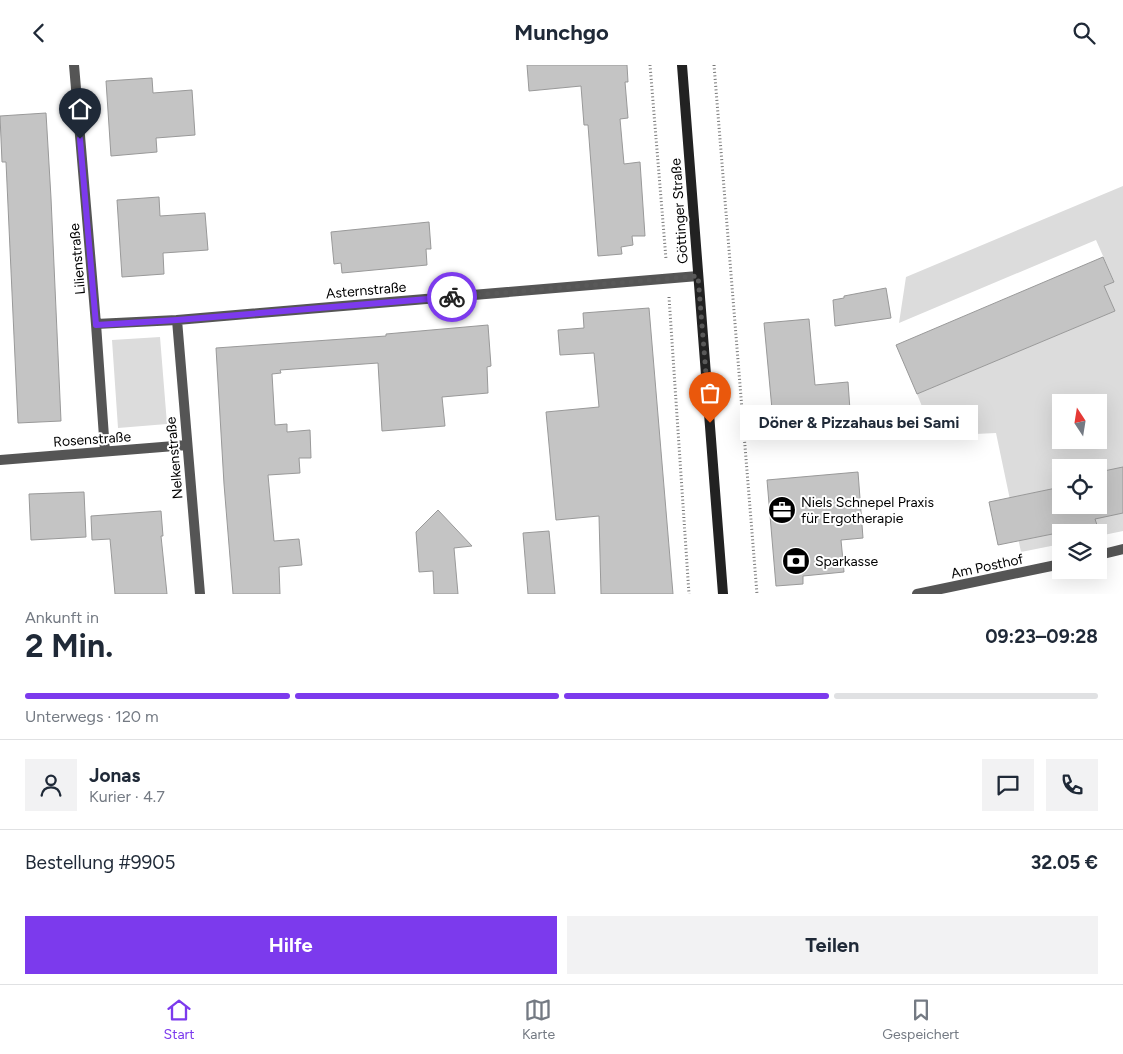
<!DOCTYPE html>
<html lang="de">
<meta charset="utf-8">
<style>
body{margin:0;font-family:Figtree,sans-serif;background:#f2f2f3;color:#1f2937;height:100vh;display:flex;flex-direction:column;font-size:19px;white-space:nowrap}
*{box-sizing:border-box;margin:0}
p{font-size:16px;color:#747a83}
.icon{flex:none;width:28px;height:28px;fill:none;stroke:currentColor;stroke-width:2;stroke-linecap:round;stroke-linejoin:round}
.map{position:relative;height:529px;overflow:hidden}
.drawer{display:flex;flex-direction:column;background:#fff;flex:1}
.drawer>*{flex:none}
.needle{width:32px;rotate:348deg}
.fabs{position:absolute;left:1052px;top:329px;display:grid;gap:10px}
.fabs a{display:grid;place-items:center;width:55px;height:55px;border-radius:0px;background:#fff;box-shadow:0 5px 20px #0002;font-size:25px}
.pin{position:absolute;display:grid;place-items:center;width:42px;height:42px;color:#fff;margin:-51px -21px;border-radius:50% 50% 50% 0;rotate:-45deg;box-shadow:0 0 5px #0007}
.pin .icon{rotate:45deg}
.courier{position:absolute;display:grid;place-items:center;width:50px;height:50px;margin:-25px;border:4px solid #7c3aed;border-radius:50%;background:#fff;color:#222;box-shadow:0 1px 6px #0007}
.bubble{position:absolute;height:35px;border-radius:0px;background:#fff;box-shadow:0 5px 20px #0002;font-size:16px;font-weight:700;line-height:35px;text-align:center}
.summary em{font-style:normal;font-weight:700}
.summary div{display:flex;flex-direction:column-reverse}
.summary{display:flex;align-items:center;justify-content:space-between;height:85px;padding:0 25px}
h1{font-size:32px;font-weight:700;line-height:38px}
.bar{display:grid;grid-template-columns:repeat(4,1fr);gap:8px 5px;align-content:center;height:60px;padding:0 25px}
.bar i{height:6px;border-radius:4px;background:#e0e1e3}
.bar .selected{background:#7c3aed}
.bar p{grid-column:span 4}
.line{display:flex;align-items:center;gap:12px;padding:0 25px;border-top:1px solid #e0e1e3}
.line div{flex:1}
.round{display:grid;place-items:center;flex:none;width:52px;height:52px;border-radius:0px;background:#f2f2f3}
.primary-button{display:flex;gap:10px;margin-top:auto;padding:10px 25px}
.primary-button a{flex:1;height:58px;border-radius:0px;background:#7c3aed;color:#fff;font-size:20px;font-weight:700;line-height:58px;text-align:center}
.primary-button a+a{background:#f2f2f3;color:#1f2937}
header{display:flex;justify-content:space-between;align-items:center;height:65px;padding:0 25px;background:#fff;font-size:22px;font-weight:700}
.dock{display:flex;justify-content:space-around;align-items:center;height:70px;border-top:1px solid #e0e1e3;background:#fff;font-size:14px;color:#747a83}
.dock a{display:grid;justify-items:center;gap:2px}
.dock .selected{color:#7c3aed}
.map>svg:first-child{display:block}
.green{fill:#dcdcdc;fill-rule:evenodd}
.building{fill:#c4c4c4;stroke:#999}
.lines{fill:none;stroke-linecap:round;stroke-linejoin:round}
.path{stroke:#777;stroke-width:3;stroke-dasharray:1 2.5;stroke-linecap:butt}
.minor{stroke:#555;stroke-width:10}
.secondary{stroke:#222;stroke-width:10}
.done{stroke:#595959;stroke-width:5;stroke-dasharray:0 9}
.route{stroke:#7c3aed;stroke-width:6}
.labels{text-anchor:middle;stroke-width:4;stroke-linejoin:round;paint-order:stroke}
.street-label{font-size:14px;fill:#000;stroke:#fff}
.poi-label{font-size:14px;fill:#000;stroke:#fff;text-anchor:start}
</style>
<header><svg class="icon" aria-label="back" viewBox="0 0 24 24"><path d="M15 5l-7 7 7 7"/></svg>Munchgo<svg class="icon" aria-label="search" viewBox="0 0 24 24"><circle cx="10" cy="10" r="6"/><path d="M15 15l6 6"/></svg></header>
<div class="map">
<svg width="1123" height="529" viewBox="0 0 1123 529">
<rect width="100%" height="100%" fill="#fff"/>
<path class="green" d="M 1123,121 L 1123,466 L 1099,471 L 1099,468 L 1061,468 L 1061,479 L 1021,487 L 996,368 L 934,371 L 917,329 L 1115,246 L 1104,221 L 1114,216 L 1096,175 L 899,258 L 906,212 ZM 1061,338 L 1099,338 L 1099,375 L 1061,375 ZM 1061,402 L 1099,402 L 1099,440 L 1061,440 Z
M 160,272 L 167,359 L 118,363 L 112,275 Z"/>
<path class="building" d="M 527,0 L 627,0 L 628,17 L 625,17 L 628,53 L 620,54 L 624,99 L 640,97 L 645,171 L 632,171 L 633,180 L 621,182 L 622,189 L 598,191 L 588,60 L 584,60 L 581,21 L 529,26 Z
M 152,13 L 153,28 L 192,25 L 195,70 L 156,73 L 157,87 L 111,91 L 106,16 Z
M 46,48 L 51,133 L 61,356 L 18,358 L 6,97 L 2,97 L 0,51 Z
M 159,132 L 160,151 L 205,148 L 208,185 L 163,188 L 164,209 L 122,212 L 117,135 Z
M 429,157 L 431,184 L 426,184 L 427,200 L 342,208 L 341,198 L 334,199 L 331,167 Z
M 1103,192 L 1114,217 L 1104,221 L 1115,246 L 917,329 L 896,280 Z
M 886,223 L 891,253 L 835,261 L 833,235 L 844,233 L 844,231 Z
M 649,243 L 673,529 L 601,529 L 599,451 L 556,455 L 546,347 L 599,342 L 594,288 L 560,290 L 558,265 L 584,263 L 583,248 Z
M 809,254 L 815,320 L 848,317 L 851,359 L 774,366 L 764,258 Z
M 488,260 L 491,301 L 487,302 L 488,328 L 442,332 L 445,361 L 382,366 L 378,298 L 280,305 L 281,308 L 272,309 L 275,360 L 287,359 L 287,367 L 310,365 L 311,393 L 299,393 L 300,408 L 268,410 L 274,476 L 299,474 L 302,500 L 279,502 L 280,529 L 233,529 L 224,419 L 216,283 L 386,271 L 386,269 Z
M 1123,402 L 1123,448 L 1095,454 L 1097,460 L 998,480 L 989,437 L 1061,422 L 1061,440 L 1099,440 L 1099,407 Z
M 858,407 L 863,473 L 841,475 L 844,507 L 803,511 L 803,519 L 776,521 L 767,415 Z
M 84,427 L 86,472 L 31,475 L 29,429 Z
M 438,445 L 472,481 L 454,483 L 458,529 L 434,529 L 433,506 L 419,507 L 416,467 Z
M 161,446 L 163,471 L 161,471 L 167,529 L 115,529 L 110,474 L 92,475 L 91,451 Z
M 549,466 L 555,529 L 528,529 L 523,468 Z"/>
<g class="lines">
<path class="path" d="M 650,0 L 666,194
M 714,0 L 757,529
M 669,232 L 689,529"/>
<path class="minor" d="M 74,0 L 96,259 L 105,386
M 177,255 L 200,529
M 96,259 L 177,255 L 698,211
M 0,395 L 187,380
M 1099,490 L 1123,484
M 917,529 L 1061,499"/>
<path class="secondary" d="M 682,0 L 723,529"/>
</g>
<g class="lines">
<path class="done" d="M 452,232 L 698,211 L 710,358"/>
<path class="route" d="M 80,74 L 96,260 L 177,255 L 452,232"/>
</g>
<defs>
<g id="office-disc" transform="scale(1.4375)"><circle r="9.5" fill="#000" stroke="#fff"/><path d="M-6-3h4V-5.5h4V-3h4V5H-6ZM-1-4.5V-3h2v-1.5ZM-6 0V1H6V0Z" fill="#fff"/></g>
<g id="bank-disc" transform="scale(1.4375)"><circle r="9.5" fill="#000" stroke="#fff"/><path d="M-6-4H6V4H-6ZM0-2.3a2.3 2.3 0 1 0 0 4.6a2.3 2.3 0 1 0 0-4.6Z" fill="#fff"/></g>
</defs>
<g fill-rule="evenodd">
<use href="#office-disc" x="782" y="445"/>
<use href="#bank-disc" x="796" y="496"/>
</g>
<g class="labels">
<g class="street-label">
<text transform="translate(679 146) rotate(-94)" y="5">Göttinger Straße</text>
<text transform="translate(77 194) rotate(-95)" y="5">Lilienstraße</text>
<text transform="translate(366 225) rotate(-5)" y="5">Asternstraße</text>
<text transform="translate(92 374) rotate(-4)" y="5">Rosenstraße</text>
<text transform="translate(174 393) rotate(-95)" y="5">Nelkenstraße</text>
<text transform="translate(987 501) rotate(-12)" y="5">Am Posthof</text>
</g>
<g class="poi-label">
<text x="801" y="442">Niels Schnepel Praxis<tspan x="801" dy="16">für Ergotherapie</tspan></text>
<text x="815" y="501">Sparkasse</text>
</g>
</g>
</svg>
<div class="fabs">
<a><svg class="needle" viewBox="-14 -14 28 28"><path d="M0-13l5 13h-10z" fill="#e53935"/><path d="M0 13l5-13h-10z" fill="#747a83"/></svg></a>
<a><svg class="icon" aria-label="locate" viewBox="0 0 24 24"><circle cx="12" cy="12" r="6"/><path d="M12 2v4M12 18v4M2 12h4M18 12h4"/></svg></a>
<a><svg class="icon" aria-label="layers" viewBox="0 0 24 24"><path d="M12 4l9 5-9 5-9-5zM3 14l9 5 9-5"/></svg></a>
</div>
<div class="pin" style="left:710px;top:358px;background:#ea580c"><svg class="icon" aria-label="bag" viewBox="0 0 24 24"><path d="M5 8h14l-1 12H6zM9 8a3 3 0 0 1 6 0"/></svg></div>
<div class="pin" style="left:80px;top:74px;background:#1f2937"><svg class="icon" aria-label="home" viewBox="0 0 24 24"><path d="M3 11l9-7 9 7M6 9v11h12V9"/></svg></div>
<div class="courier" style="left:452px;top:232px"><svg class="icon" aria-label="bike" viewBox="0 0 24 24"><circle cx="6" cy="16" r="4"/><circle cx="18" cy="16" r="4"/><path d="M6 16l4-8h5l3 8M10 8l3 8H6M13 5h3"/></svg></div>
<div class="bubble" style="left:740px;top:340px;width:238px">Döner &amp; Pizzahaus bei Sami</div>
</div>
<section class="drawer">
<div class="summary"><div><h1>2 Min.</h1><p>Ankunft in</p></div><em>09:23–09:28</em></div>
<div class="bar"><i class="selected"></i><i class="selected"></i><i class="selected"></i><i></i><p>Unterwegs · 120 m</p></div>
<div class="line" style="height:90px"><a class="round"><svg class="icon" aria-label="person" viewBox="0 0 24 24"><circle cx="12" cy="8" r="4"/><path d="M4 21q1-7 8-7t8 7"/></svg></a><div><b>Jonas</b><p>Kurier · 4.7</p></div><a class="round"><svg class="icon" aria-label="chat" viewBox="0 0 24 24"><path d="M4 5h16v11H9l-5 4z"/></svg></a><a class="round"><svg class="icon" aria-label="phone" viewBox="0 0 24 24"><path d="M5 4h4l2 5-3 2q2 4 5 5l2-3 5 2v4C11 20 4 13 5 4z"/></svg></a></div>
<div class="line" style="height:65px"><div>Bestellung #9905</div><b>32.05 €</b></div>
<div class="primary-button"><a>Hilfe</a><a>Teilen</a></div>
</section>
<nav class="dock">
<a class="selected"><svg class="icon" aria-label="home" viewBox="0 0 24 24"><path d="M3 11l9-7 9 7M6 9v11h12V9"/></svg>Start</a>
<a><svg class="icon" aria-label="map" viewBox="0 0 24 24"><path d="M3 6l6-2 6 2 6-2v14l-6 2-6-2-6 2zM9 4v14M15 6v14"/></svg>Karte</a>
<a><svg class="icon" aria-label="saved" viewBox="0 0 24 24"><path d="M7 4h10v16l-5-4-5 4z"/></svg>Gespeichert</a>
</nav>
